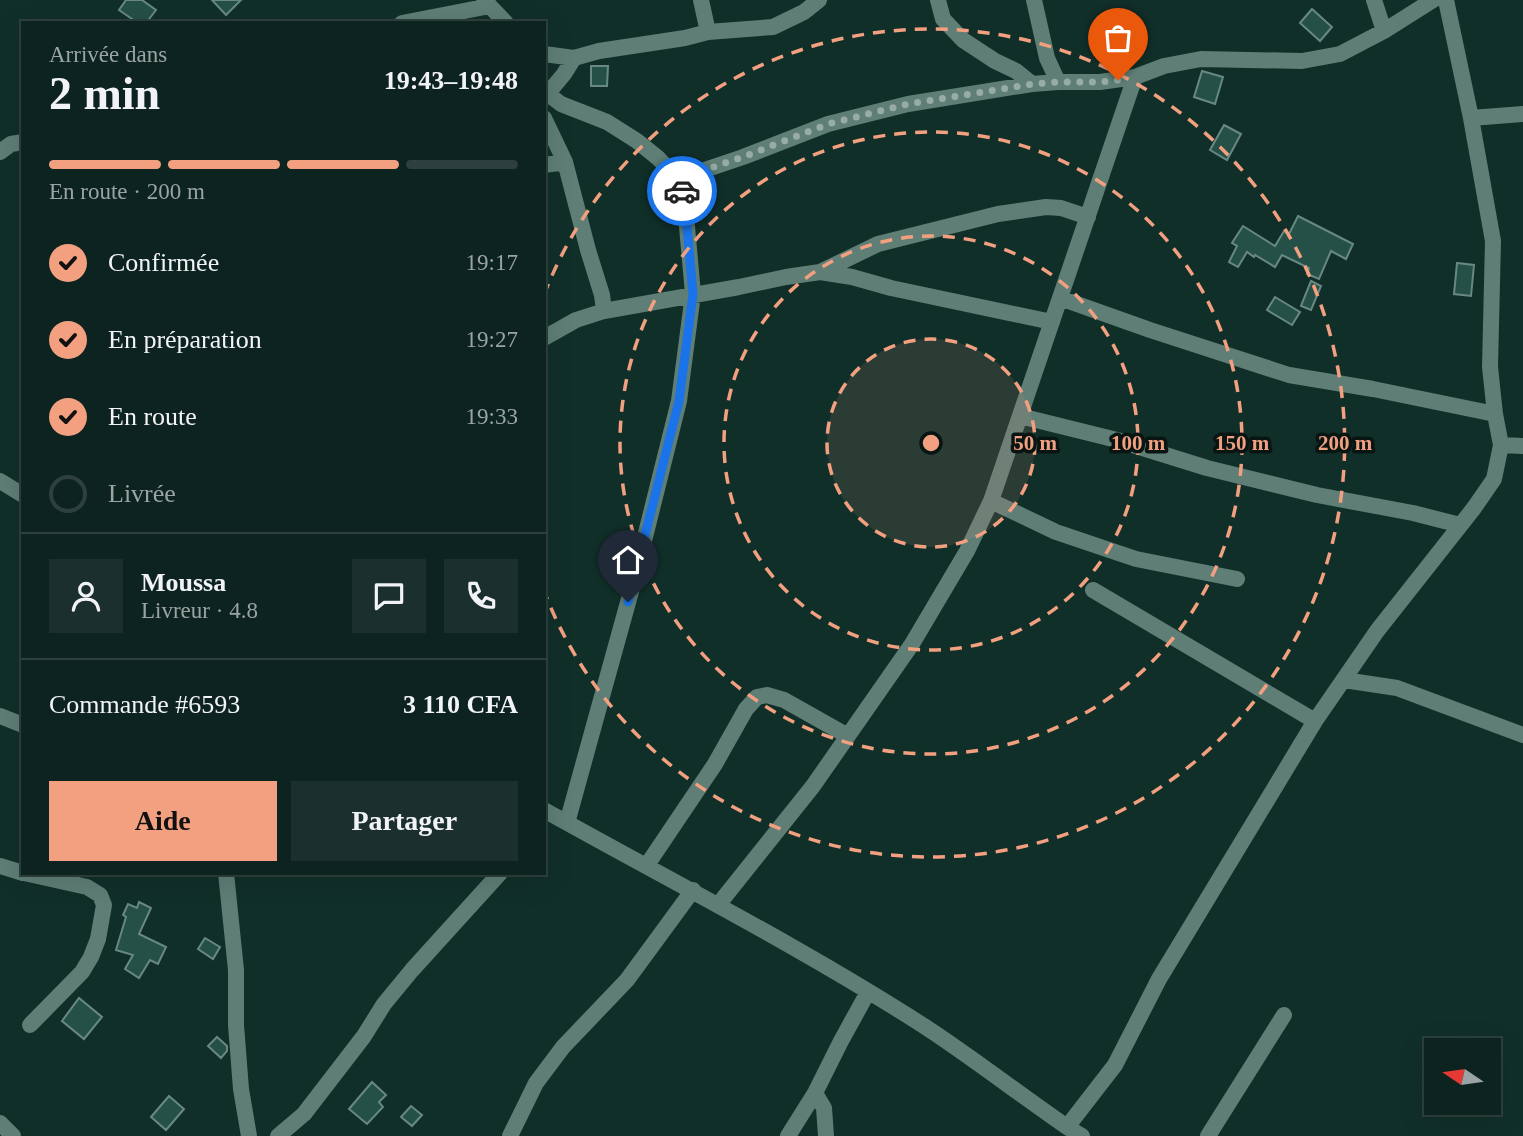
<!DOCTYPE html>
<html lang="fr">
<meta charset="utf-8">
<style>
body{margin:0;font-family:Georgia,serif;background:#1b2f2c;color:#f1f3f6;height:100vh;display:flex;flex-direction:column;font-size:26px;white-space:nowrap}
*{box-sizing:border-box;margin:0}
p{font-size:23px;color:#9aa4a4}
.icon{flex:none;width:38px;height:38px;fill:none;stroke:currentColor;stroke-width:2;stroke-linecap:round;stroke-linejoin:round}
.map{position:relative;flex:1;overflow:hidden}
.side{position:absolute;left:21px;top:21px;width:525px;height:854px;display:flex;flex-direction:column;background:#0d231f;border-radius:0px;box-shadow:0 7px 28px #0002,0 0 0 2px #2d403d}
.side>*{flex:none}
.needle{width:46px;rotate:283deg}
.tools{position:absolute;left:1424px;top:1038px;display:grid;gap:14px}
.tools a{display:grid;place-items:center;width:77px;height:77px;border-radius:0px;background:#0d231f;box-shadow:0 7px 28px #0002,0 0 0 2px #2d403d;font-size:35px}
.pin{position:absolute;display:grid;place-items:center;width:60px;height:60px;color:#fff;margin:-72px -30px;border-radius:50% 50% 50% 0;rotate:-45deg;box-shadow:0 0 7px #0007}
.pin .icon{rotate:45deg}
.courier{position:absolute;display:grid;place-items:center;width:70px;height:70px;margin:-35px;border:5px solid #1a73e8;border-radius:50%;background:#fff;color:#222;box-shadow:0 2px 9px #0007}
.head em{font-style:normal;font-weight:700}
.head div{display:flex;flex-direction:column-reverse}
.head{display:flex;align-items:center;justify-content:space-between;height:119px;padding:0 28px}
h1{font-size:46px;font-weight:700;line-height:52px}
.bar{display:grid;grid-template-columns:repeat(4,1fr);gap:10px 7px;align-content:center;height:84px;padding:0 28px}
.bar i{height:9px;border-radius:5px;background:#2d403d}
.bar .active{background:#f2a080}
.bar p{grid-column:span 4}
.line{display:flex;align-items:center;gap:18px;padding:0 28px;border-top:2px solid #2d403d}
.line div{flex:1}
.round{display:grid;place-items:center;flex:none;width:74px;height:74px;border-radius:0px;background:#1b2f2c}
ol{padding:0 28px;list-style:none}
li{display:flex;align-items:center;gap:21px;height:77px}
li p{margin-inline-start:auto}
li .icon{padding:7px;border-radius:50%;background:#f2a080;color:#111;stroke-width:4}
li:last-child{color:#9aa4a4}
li i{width:38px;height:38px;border:4px solid #2d403d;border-radius:50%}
.button{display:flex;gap:14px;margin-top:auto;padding:14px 28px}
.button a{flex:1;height:80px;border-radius:0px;background:#f2a080;color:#111;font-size:28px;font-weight:700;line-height:80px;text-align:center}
.button a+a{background:#1b2f2c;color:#f1f3f6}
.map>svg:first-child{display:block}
.building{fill:#255047;stroke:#688981;stroke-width:2}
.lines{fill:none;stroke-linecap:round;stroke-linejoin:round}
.minor{stroke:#5e7e76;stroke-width:16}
.done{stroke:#97aca7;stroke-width:7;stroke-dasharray:0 12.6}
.route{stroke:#1a73e8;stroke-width:9}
.ring{fill:none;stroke:#f2a080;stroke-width:3.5;stroke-dasharray:12 9}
.centre{fill:#f2a080;stroke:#081512;stroke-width:3.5}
.ring-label{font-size:21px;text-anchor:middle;font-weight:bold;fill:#f2a080;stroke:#081512;stroke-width:7;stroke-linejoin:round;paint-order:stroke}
</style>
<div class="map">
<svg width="1523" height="1136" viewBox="0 0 1523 1136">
<rect width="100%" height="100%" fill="#112f29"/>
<path class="building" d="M 126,0 L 142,0 L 156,10 L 146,23 L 138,23 L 119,10 Z
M 212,0 L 241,0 L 226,15 Z
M 1312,9 L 1332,27 L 1320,41 L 1300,23 Z
M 591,66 L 608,66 L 607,86 L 591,86 Z
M 1202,71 L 1223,77 L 1215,104 L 1194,97 Z
M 1224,125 L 1241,134 L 1227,160 L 1210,150 Z
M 1298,216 L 1353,244 L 1346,259 L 1331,251 L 1319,279 L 1307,274 L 1309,268 L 1282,255 L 1275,267 L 1255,255 L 1254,257 L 1247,252 L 1238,267 L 1229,262 L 1237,246 L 1232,243 L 1243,226 L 1275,246 L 1284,231 L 1289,234 Z
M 1457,263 L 1474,265 L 1471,296 L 1454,294 Z
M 1311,281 L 1321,286 L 1311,310 L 1301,306 Z
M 1275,297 L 1300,312 L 1292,325 L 1267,310 Z
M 139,902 L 151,908 L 139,934 L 166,947 L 158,964 L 150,960 L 139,978 L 125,969 L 133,955 L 116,950 L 126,917 L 123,915 L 128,904 L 137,908 Z
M 205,938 L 220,947 L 213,959 L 198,949 Z
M 79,998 L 102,1017 L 84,1039 L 62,1021 Z
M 217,1037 L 227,1046 L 227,1051 L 221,1058 L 208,1046 Z
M 372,1082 L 386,1095 L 379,1102 L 383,1107 L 367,1124 L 349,1109 Z
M 169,1096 L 184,1109 L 166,1130 L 151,1117 Z
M 411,1106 L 422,1115 L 412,1126 L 401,1117 Z"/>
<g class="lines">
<path class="minor" d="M 484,0 L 506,23
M 938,0 L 943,19 L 963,40 L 995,61 L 1016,71 L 1032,84
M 1034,0 L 1047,58 L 1058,82
M 1374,0 L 1384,31
M 402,23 L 490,6
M 708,32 L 773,27 L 804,12 L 819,0
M 544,54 L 574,58 L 599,51 L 685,38 L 708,32 L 701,0
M 548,94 L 561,104 L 607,122 L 637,141 L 658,158 L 678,179 L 685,204 L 693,294 L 679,401 L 635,577 L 567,823
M 544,98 L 564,74 L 574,58
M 544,118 L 565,162 L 588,250 L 602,295 L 604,311 L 739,287 L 786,277 L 820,272 L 852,277 L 891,288 L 1052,322
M 1471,118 L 1523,114
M 0,152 L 11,144 L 23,142
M 544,165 L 565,162
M 678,179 L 743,157 L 828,124 L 908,104 L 1032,84 L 1058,82 L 1100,82 L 1135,77 L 1164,66 L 1201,59 L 1302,61 L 1340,54 L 1384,31 L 1433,0
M 820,272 L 878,244 L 998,214 L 1046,207 L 1061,208 L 1088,217
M 1060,298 L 1150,330 L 1289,375 L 1373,389 L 1495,414
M 544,338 L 576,320 L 604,311
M 1020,416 L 1117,440 L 1207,468 L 1317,495 L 1413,513 L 1460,525
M 1501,445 L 1523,446
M 0,481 L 23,495
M 991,501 L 1056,532 L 1136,559 L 1237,579
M 1093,590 L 1315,721
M 1344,680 L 1397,688 L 1523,735
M 0,716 L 23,725
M 544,810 C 671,881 801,947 924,1026 C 973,1058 1019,1094 1067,1127 L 1082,1136
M 647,865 L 715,764 L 746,709 L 757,697 L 767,695 L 784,700 L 848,736
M 0,866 L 23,873
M 24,873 L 87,887 L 100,895 L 104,905 L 98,939 L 91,957 L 82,972 L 30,1025
M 226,873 L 236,970 L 236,1025 L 241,1089 L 249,1136
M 718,905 L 813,786 L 912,644 L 967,551 L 991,501 L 1135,77
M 815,1093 L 824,1108 L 826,1136
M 0,1123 L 13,1136
M 1067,1127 L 1115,1065 L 1159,979 L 1315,721 L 1377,631 L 1474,508 L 1494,479 L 1501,445 L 1495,414 L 1490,367 L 1493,241 L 1471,118 L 1446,0
M 278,1136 L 304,1114 L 364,1036 L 384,1004 L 412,970 L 500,873
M 510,1136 L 536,1083 L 563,1047 L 627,980 L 693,890
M 788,1136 L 815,1093 L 841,1041 L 868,992
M 1208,1136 L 1284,1015"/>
</g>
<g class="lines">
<path class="done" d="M 682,191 L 678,179 L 743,157 L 828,124 L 908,104 L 1032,84 L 1058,82 L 1100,82 L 1118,80"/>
<path class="route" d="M 628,602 L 679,401 L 693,294 L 685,204 L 682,191"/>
</g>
<circle cx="931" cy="443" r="104" fill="#f2a080" fill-opacity=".12"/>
<g class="ring">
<circle cx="931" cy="443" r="104"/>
<circle cx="931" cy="443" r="207"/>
<circle cx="931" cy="443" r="311"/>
<path d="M544 295A414 414 0 1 1 544 591"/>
</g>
<circle cx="931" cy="443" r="10" class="centre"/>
<g class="ring-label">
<text x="1035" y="450">50 m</text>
<text x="1138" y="450">100 m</text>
<text x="1242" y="450">150 m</text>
<text x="1345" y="450">200 m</text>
</g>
</svg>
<div class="tools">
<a><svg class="needle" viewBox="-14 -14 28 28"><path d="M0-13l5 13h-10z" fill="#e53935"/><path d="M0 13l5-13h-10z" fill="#9aa4a4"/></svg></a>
</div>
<div class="pin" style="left:1118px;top:80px;background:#ea580c"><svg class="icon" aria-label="bag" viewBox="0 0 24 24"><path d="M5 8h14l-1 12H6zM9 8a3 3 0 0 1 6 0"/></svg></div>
<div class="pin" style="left:628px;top:602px;background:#1f2937"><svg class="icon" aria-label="home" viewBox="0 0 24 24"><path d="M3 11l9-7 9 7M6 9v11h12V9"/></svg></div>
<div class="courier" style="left:682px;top:191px"><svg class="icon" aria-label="car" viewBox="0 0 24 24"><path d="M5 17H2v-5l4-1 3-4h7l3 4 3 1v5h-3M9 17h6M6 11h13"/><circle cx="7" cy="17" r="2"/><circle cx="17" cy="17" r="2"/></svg></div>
<section class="side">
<div class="head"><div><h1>2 min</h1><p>Arrivée dans</p></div><em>19:43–19:48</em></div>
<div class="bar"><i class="active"></i><i class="active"></i><i class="active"></i><i></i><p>En route · 200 m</p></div>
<ol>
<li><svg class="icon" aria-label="check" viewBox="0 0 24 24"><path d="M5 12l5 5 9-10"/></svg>Confirmée<p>19:17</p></li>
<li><svg class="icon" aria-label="check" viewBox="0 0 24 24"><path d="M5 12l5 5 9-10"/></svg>En préparation<p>19:27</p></li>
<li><svg class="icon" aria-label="check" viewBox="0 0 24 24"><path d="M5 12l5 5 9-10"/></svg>En route<p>19:33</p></li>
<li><i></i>Livrée</li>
</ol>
<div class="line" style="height:126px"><a class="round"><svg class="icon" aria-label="person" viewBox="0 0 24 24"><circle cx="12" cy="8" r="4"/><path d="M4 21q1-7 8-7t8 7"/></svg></a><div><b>Moussa</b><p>Livreur · 4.8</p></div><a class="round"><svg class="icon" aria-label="chat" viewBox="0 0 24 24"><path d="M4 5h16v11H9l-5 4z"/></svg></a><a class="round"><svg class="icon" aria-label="phone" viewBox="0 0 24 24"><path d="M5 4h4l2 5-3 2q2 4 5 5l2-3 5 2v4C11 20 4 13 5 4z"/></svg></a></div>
<div class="line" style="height:91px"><div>Commande #6593</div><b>3 110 CFA</b></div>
<div class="button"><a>Aide</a><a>Partager</a></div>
</section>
</div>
